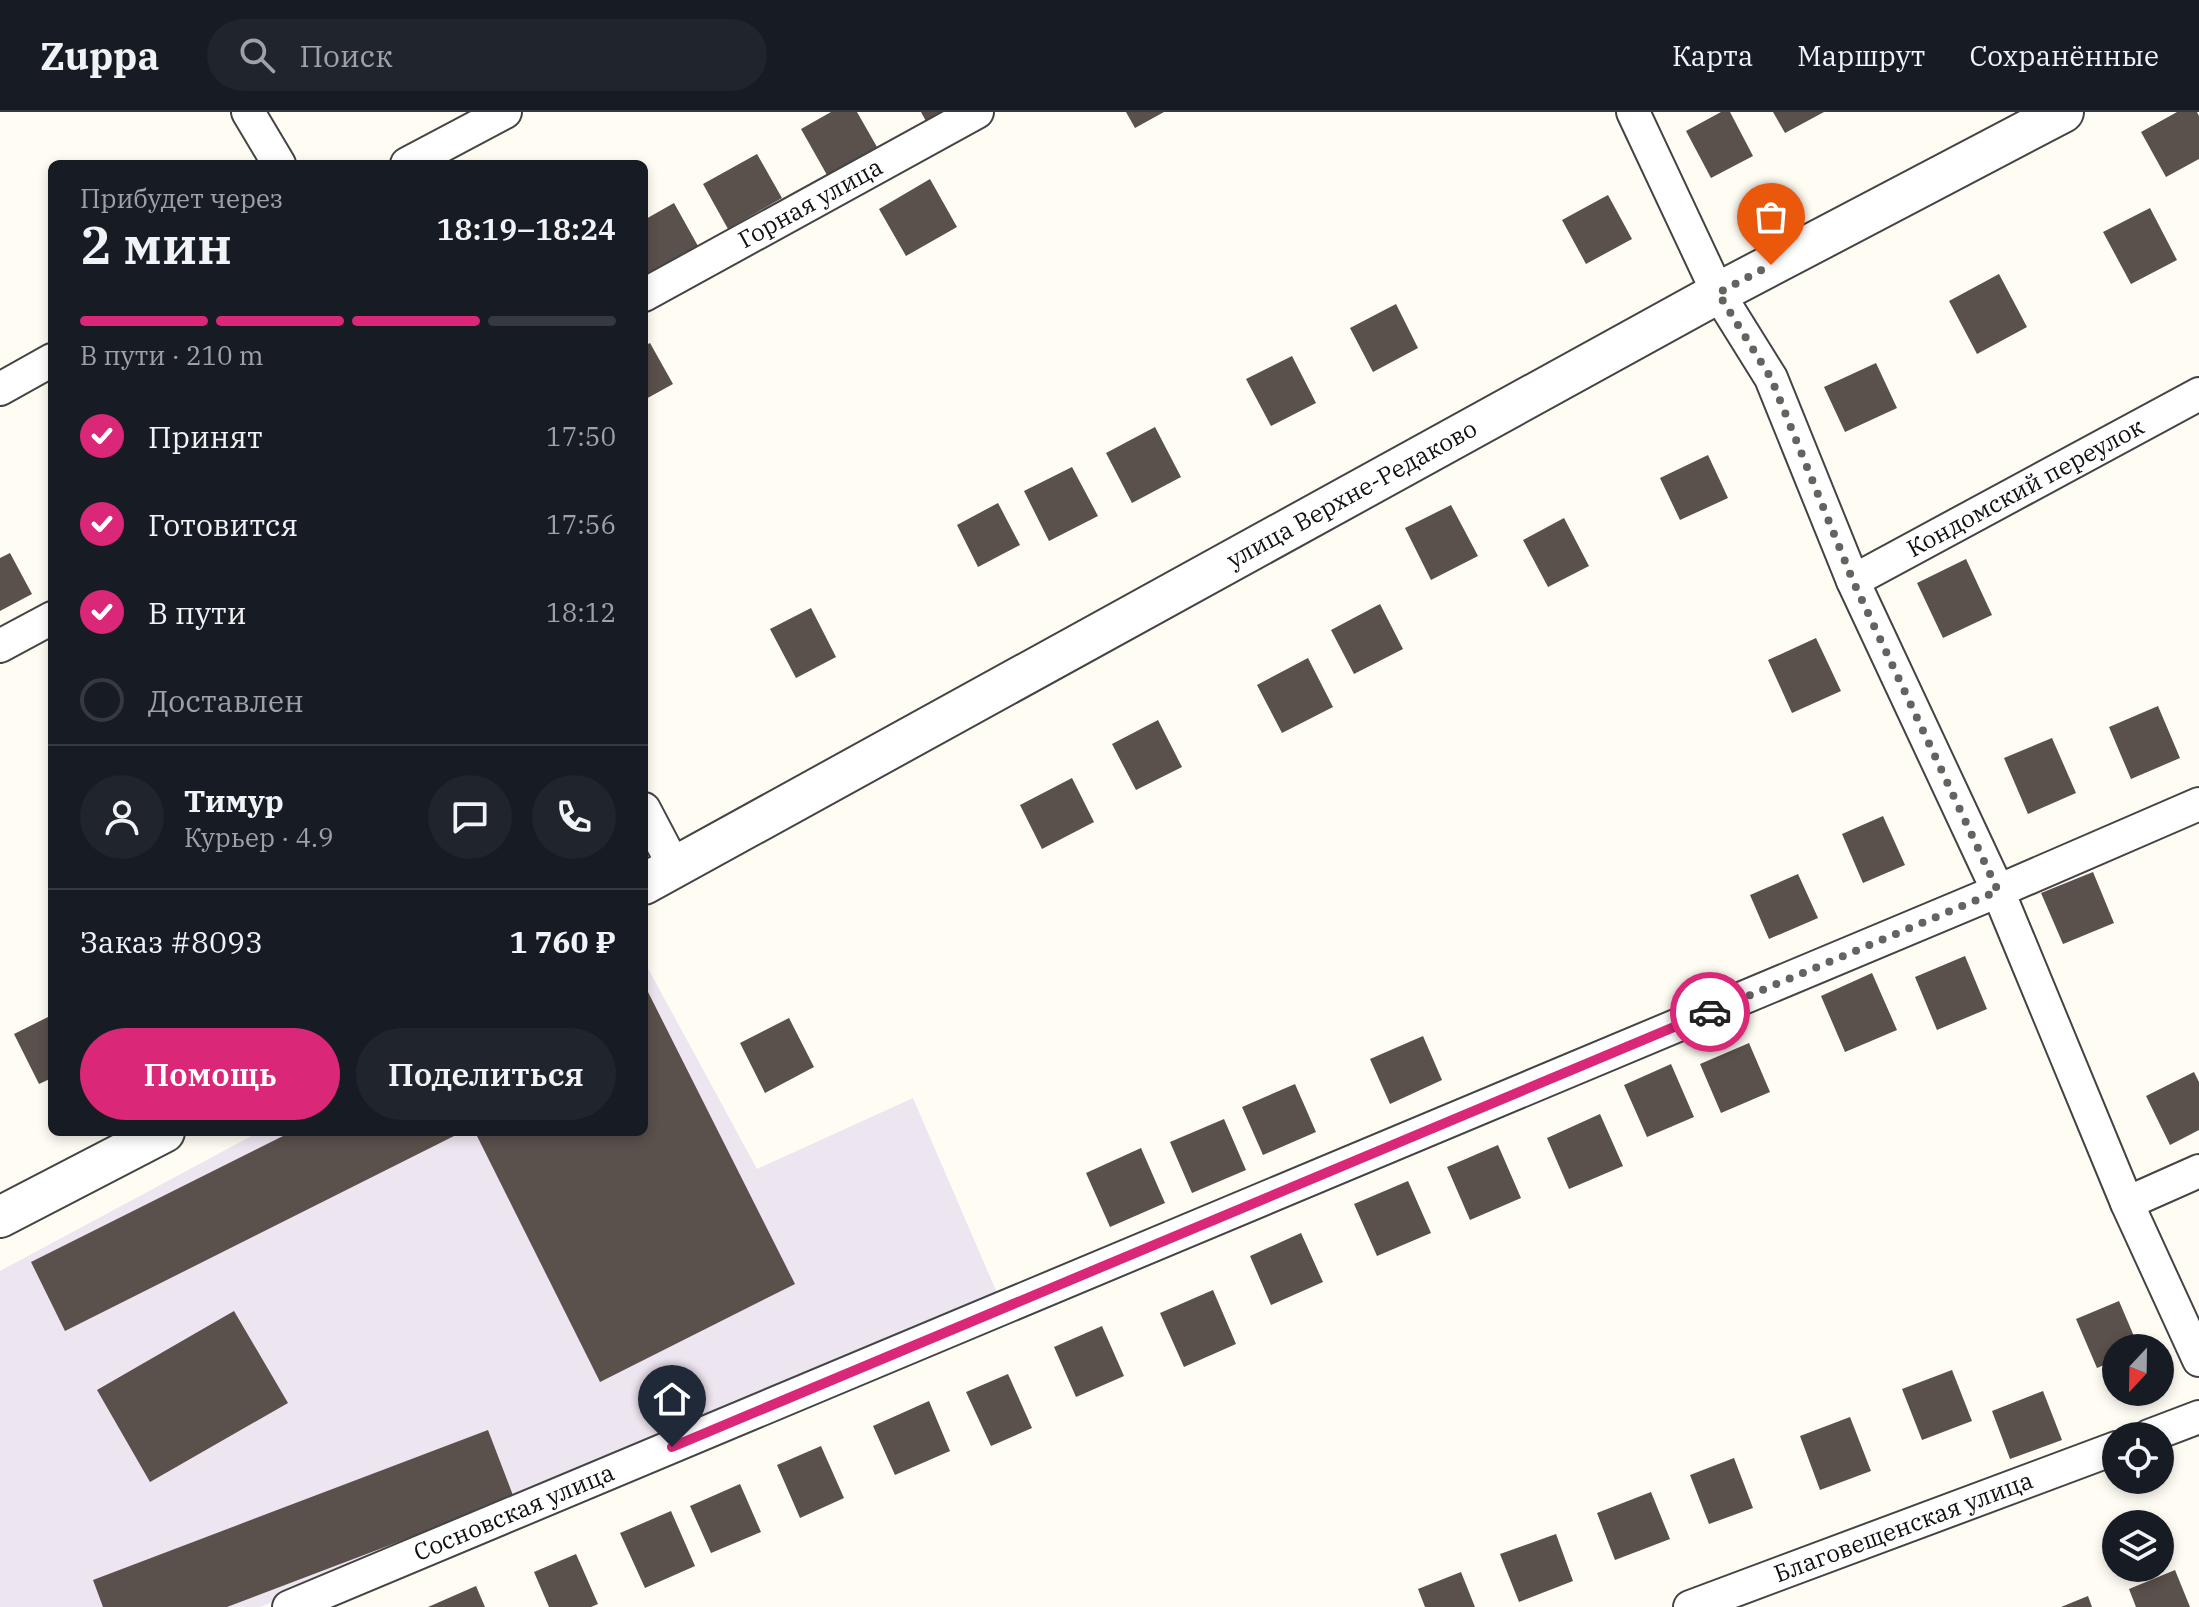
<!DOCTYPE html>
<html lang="ru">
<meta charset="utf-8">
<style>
body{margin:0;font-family:"IBM Plex Serif",serif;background:#20242c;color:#f1f3f6;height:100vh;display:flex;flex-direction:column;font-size:30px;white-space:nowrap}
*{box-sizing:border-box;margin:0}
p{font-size:26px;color:#9ea1a6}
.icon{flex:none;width:44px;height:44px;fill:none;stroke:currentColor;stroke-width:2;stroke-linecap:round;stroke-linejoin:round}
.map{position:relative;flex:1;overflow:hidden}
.sheet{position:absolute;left:48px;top:48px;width:600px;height:976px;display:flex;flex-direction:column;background:#171b24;border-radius:12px;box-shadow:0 4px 12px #0003}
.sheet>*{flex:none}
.needle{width:52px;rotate:202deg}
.fabs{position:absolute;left:2102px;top:1222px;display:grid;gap:16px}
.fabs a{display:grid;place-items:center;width:72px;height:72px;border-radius:50%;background:#171b24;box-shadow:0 4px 12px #0003;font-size:40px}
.pin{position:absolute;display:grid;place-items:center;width:68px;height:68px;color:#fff;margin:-82px -34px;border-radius:50% 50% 50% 0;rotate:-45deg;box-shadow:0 0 8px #0007}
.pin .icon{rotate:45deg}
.courier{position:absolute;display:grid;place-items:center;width:80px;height:80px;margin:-40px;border:6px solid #db2777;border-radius:50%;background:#fff;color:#222;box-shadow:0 2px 10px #0007}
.overview em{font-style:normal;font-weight:600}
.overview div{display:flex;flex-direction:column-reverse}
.overview{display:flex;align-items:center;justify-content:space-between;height:136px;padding:0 32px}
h1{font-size:52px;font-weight:600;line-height:60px}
.bar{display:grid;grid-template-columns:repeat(4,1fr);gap:12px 8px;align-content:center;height:96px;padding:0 32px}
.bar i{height:10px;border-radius:6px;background:#363941}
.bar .current{background:#db2777}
.bar p{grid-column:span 4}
.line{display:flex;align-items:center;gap:20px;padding:0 32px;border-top:2px solid #363941}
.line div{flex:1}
.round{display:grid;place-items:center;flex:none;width:84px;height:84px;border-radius:42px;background:#20242c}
ol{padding:0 32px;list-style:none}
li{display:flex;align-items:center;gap:24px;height:88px}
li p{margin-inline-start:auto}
li .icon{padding:8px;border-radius:50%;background:#db2777;color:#fff;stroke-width:4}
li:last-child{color:#9ea1a6}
li i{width:44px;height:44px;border:4px solid #363941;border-radius:50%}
.primary-button{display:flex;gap:16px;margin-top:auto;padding:16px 32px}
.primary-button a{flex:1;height:92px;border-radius:48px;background:#db2777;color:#fff;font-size:32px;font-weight:600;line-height:92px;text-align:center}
.primary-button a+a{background:#20242c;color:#f1f3f6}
header{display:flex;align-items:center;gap:48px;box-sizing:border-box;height:112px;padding:0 40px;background:#171b24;border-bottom:2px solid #363941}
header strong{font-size:38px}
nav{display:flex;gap:44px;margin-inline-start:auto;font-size:28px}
.search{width:560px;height:72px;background:#20242c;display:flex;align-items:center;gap:20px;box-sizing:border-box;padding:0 28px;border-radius:44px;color:#9ea1a6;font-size:30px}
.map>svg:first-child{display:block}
.industrial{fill:#ede5ef}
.building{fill:#5a504c}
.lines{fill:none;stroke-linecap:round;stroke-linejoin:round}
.minor-casing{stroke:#444;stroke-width:36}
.tertiary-casing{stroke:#444;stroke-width:44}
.minor{stroke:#fff;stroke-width:32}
.tertiary{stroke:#fff;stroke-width:40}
.done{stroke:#646360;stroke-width:8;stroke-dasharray:0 14.4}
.route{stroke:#db2777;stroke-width:10}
.labels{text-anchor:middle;stroke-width:8;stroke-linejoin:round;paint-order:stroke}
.street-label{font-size:24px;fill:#111;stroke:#fff}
</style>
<header>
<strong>Zuppa</strong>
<div class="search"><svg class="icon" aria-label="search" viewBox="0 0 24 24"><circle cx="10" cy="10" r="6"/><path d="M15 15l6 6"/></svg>Поиск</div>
<nav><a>Карта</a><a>Маршрут</a><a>Сохранённые</a></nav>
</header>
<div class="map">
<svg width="2199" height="1495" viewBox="0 0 2199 1495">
<rect width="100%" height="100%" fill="#fffcf4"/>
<path class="industrial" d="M 644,849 L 757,1057 L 913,986 L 997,1181 L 517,1392 L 260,1495 L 0,1495 L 0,1159 L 259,1020 L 644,1020 Z"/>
<path class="building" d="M 831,0 L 857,0 L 877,35 L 827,63 L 801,17 Z
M 921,0 L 947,0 L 927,11 Z
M 1126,0 L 1164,0 L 1135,16 Z
M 1721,0 L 1730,0 L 1753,44 L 1711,66 L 1686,19 Z
M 1773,0 L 1824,0 L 1785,21 Z
M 2177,0 L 2197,0 L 2199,4 L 2199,47 L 2166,65 L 2141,20 Z
M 757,42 L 782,86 L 728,117 L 703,72 Z
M 930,67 L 957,115 L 906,144 L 879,97 Z
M 1608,83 L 1632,127 L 1586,152 L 1562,108 Z
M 674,91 L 698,134 L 648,162 L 644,154 L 644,108 Z
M 2150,96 L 2177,148 L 2131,172 L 2103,120 Z
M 1999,162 L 2027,215 L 1977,242 L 1949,189 Z
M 1396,192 L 1418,236 L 1373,260 L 1350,216 Z
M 650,231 L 673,272 L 644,288 L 644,234 Z
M 1292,244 L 1316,291 L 1271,314 L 1246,267 Z
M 1876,251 L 1897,296 L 1845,320 L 1824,275 Z
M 1155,315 L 1181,365 L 1132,391 L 1106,341 Z
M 1708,343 L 1728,386 L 1680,408 L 1660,366 Z
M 1072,355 L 1098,404 L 1049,429 L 1024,379 Z
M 998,391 L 1020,433 L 978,455 L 957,413 Z
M 1451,393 L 1478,444 L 1431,468 L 1405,416 Z
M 1564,406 L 1589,454 L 1548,475 L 1523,428 Z
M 10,441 L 32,482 L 0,499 L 0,446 Z
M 1966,447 L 1992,503 L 1943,526 L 1917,471 Z
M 1380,492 L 1403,537 L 1354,562 L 1331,518 Z
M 811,496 L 836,545 L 796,566 L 770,517 Z
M 1816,526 L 1841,579 L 1792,601 L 1768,548 Z
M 1308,546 L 1333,595 L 1282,621 L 1257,573 Z
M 2158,594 L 2180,646 L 2131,667 L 2109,615 Z
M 1158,608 L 1182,655 L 1136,678 L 1112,632 Z
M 2052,626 L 2076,681 L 2028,702 L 2004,646 Z
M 1072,666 L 1094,710 L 1042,737 L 1020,693 Z
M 1883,704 L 1905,753 L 1863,771 L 1842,722 Z
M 2093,760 L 2114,811 L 2063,832 L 2041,781 Z
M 1798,762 L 1818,806 L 1769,827 L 1750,783 Z
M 1965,844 L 1987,897 L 1937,918 L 1915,865 Z
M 1872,861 L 1897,918 L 1845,940 L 1821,884 Z
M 644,872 L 795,1172 L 600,1270 L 475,1020 L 644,1020 Z
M 52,903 L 52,966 L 39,972 L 14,922 Z
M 789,906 L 814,955 L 765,981 L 740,931 Z
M 1423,924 L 1442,968 L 1390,992 L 1370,947 Z
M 1749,931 L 1770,980 L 1721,1001 L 1700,952 Z
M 1671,952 L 1694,1005 L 1647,1025 L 1624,973 Z
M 2194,960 L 2199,970 L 2199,1018 L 2170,1033 L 2146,984 Z
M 1295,972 L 1316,1020 L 1263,1043 L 1242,995 Z
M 1600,1002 L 1623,1054 L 1569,1077 L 1547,1026 Z
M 1224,1007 L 1246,1058 L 1192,1081 L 1170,1030 Z
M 291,1020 L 462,1020 L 65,1219 L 31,1150 Z
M 1498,1033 L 1521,1086 L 1470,1108 L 1447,1055 Z
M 1141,1036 L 1165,1091 L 1110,1115 L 1086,1061 Z
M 1408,1069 L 1431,1121 L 1377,1144 L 1354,1092 Z
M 1301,1121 L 1323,1170 L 1271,1193 L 1250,1144 Z
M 1213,1178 L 1236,1232 L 1184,1255 L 1160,1201 Z
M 2119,1189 L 2139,1236 L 2116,1236 L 2116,1248 L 2097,1256 L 2076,1207 Z
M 234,1199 L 288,1291 L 150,1370 L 97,1278 Z
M 1102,1214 L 1124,1264 L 1076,1285 L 1054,1235 Z
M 1952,1258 L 1972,1309 L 1922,1328 L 1902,1277 Z
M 1008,1262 L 1032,1316 L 991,1334 L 966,1280 Z
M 2043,1279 L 2062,1328 L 2010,1347 L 1992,1299 Z
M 929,1289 L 950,1339 L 895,1363 L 873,1314 Z
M 1850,1305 L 1871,1359 L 1820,1378 L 1800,1324 Z
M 488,1318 L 514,1386 L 227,1495 L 103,1495 L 93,1468 Z
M 821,1334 L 844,1386 L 800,1406 L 777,1353 Z
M 1734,1346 L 1753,1396 L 1709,1412 L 1690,1363 Z
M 740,1372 L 761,1420 L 711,1441 L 690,1394 Z
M 1651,1380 L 1670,1427 L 1615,1448 L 1597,1401 Z
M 671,1399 L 695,1454 L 645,1476 L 620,1421 Z
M 1556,1422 L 1573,1469 L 1519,1490 L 1500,1442 Z
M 576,1442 L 598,1492 L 591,1495 L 549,1495 L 534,1460 Z
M 2175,1458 L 2190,1495 L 2136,1495 L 2129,1477 Z
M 1461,1460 L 1475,1495 L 1425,1495 L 1418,1477 Z
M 476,1474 L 485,1495 L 428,1495 Z
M 2088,1484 L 2092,1495 L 2061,1495 Z"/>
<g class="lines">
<g class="minor-casing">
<g id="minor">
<path d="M 248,0 L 279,52"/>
<path d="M 1633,0 L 1718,181 L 1771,266 L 1853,469 L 1998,779 L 2127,1091 L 2199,1248"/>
<path d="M 407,52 L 505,0"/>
<path id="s1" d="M 644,183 L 977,0"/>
<path d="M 0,277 L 52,248"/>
<path id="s2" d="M 1853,469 L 2199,282"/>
<path d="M 0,534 L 52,506"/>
<path d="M 644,697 L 675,756"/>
<path d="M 2127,1091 L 2199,1059"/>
<path d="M 2149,1324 L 2199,1305"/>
<path id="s3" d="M 289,1495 L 1998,779 L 2199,692"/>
<path id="s4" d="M 1690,1495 L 2116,1336"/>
</g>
</g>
<g class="tertiary-casing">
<g id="tertiary">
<path id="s5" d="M 644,772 L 1718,181 L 2063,0"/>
<path d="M 0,1105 L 164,1020"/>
</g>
</g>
<use href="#minor" class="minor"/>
<use href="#tertiary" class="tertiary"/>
</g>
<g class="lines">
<path class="done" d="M 1710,900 L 1998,779 L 1853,469 L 1771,266 L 1718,181 L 1771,153"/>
<path class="route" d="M 672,1335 L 1710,900"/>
</g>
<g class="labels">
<g class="street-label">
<text dy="8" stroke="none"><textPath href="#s1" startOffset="190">Горная улица</textPath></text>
<text dy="8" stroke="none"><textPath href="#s2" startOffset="196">Кондомский переулок</textPath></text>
<text dy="8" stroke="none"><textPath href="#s5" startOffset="808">улица Верхне-Редаково</textPath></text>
<text dy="8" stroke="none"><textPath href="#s3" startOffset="244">Сосновская улица</textPath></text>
<text dy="8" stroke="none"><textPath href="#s4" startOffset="228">Благовещенская улица</textPath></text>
</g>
</g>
</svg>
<div class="fabs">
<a><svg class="needle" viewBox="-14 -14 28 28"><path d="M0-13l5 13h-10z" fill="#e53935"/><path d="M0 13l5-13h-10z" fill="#9ea1a6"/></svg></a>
<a><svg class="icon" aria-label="locate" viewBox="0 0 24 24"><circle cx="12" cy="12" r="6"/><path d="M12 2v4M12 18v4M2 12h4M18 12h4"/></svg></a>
<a><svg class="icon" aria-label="layers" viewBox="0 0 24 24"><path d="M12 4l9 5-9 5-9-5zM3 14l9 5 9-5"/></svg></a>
</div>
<div class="pin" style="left:1771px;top:153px;background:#ea580c"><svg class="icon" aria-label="bag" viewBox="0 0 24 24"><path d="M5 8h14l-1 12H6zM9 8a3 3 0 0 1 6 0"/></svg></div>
<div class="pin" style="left:672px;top:1335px;background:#1f2937"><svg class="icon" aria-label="home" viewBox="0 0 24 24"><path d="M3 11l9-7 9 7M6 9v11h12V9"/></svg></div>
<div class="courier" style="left:1710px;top:900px"><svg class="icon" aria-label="car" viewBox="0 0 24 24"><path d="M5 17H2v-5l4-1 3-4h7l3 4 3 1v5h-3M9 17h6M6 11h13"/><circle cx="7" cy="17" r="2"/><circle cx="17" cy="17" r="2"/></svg></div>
<section class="sheet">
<div class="overview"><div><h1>2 мин</h1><p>Прибудет через</p></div><em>18:19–18:24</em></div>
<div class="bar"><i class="current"></i><i class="current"></i><i class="current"></i><i></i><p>В пути · 210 m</p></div>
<ol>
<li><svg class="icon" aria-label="check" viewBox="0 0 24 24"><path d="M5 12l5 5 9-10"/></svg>Принят<p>17:50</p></li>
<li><svg class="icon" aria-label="check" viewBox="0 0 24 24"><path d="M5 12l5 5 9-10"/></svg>Готовится<p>17:56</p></li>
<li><svg class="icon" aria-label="check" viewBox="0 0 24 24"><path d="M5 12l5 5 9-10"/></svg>В пути<p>18:12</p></li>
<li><i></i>Доставлен</li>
</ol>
<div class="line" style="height:144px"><a class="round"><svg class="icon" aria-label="person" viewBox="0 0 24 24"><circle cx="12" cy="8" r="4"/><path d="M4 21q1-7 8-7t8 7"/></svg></a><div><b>Тимур</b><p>Курьер · 4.9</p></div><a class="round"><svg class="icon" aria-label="chat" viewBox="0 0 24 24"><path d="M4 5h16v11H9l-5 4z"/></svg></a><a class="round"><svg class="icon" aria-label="phone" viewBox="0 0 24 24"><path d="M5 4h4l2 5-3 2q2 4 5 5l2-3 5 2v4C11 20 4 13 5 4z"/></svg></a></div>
<div class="line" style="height:104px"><div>Заказ #8093</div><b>1 760 ₽</b></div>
<div class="primary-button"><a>Помощь</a><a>Поделиться</a></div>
</section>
</div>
